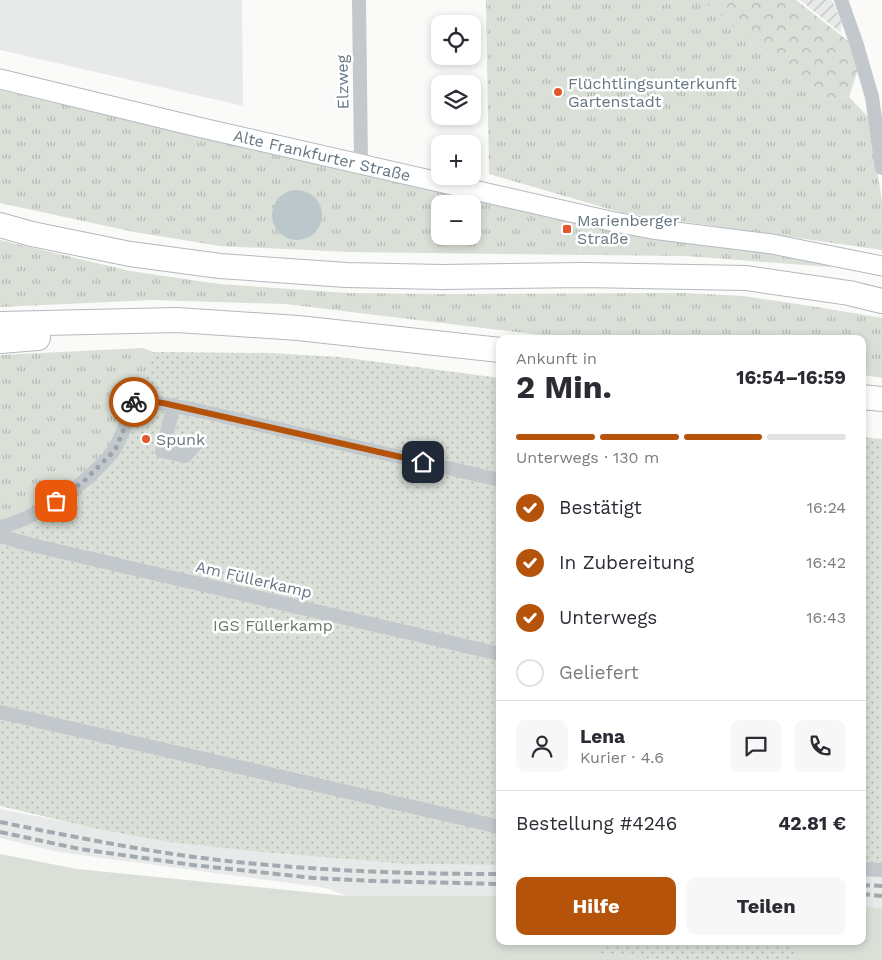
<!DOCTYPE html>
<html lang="de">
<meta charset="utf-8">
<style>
body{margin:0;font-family:"Work Sans",sans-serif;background:#f7f7f7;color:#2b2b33;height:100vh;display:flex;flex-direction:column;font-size:19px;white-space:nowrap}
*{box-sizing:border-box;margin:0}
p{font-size:16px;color:#7c7c81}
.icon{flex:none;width:28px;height:28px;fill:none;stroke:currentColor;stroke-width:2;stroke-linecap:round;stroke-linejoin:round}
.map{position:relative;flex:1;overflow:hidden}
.panel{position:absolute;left:496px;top:335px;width:370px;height:610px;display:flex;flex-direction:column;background:#fff;border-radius:10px;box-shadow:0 2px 8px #0003}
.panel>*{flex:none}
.buttons{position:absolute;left:431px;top:15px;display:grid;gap:10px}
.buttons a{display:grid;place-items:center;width:50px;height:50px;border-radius:10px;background:#fff;box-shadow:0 2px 8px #0003;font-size:25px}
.pin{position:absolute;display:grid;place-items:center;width:42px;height:42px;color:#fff;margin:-21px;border-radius:10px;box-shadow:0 2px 8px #0006}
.courier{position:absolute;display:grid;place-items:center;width:50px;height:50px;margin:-25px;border:4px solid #b45309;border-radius:50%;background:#fff;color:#222;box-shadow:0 1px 6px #0007}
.overview em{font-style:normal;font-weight:700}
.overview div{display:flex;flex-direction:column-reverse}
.overview{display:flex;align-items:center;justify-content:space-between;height:85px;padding:0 20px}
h1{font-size:32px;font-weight:700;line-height:38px}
.bar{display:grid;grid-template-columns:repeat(4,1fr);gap:8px 5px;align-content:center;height:60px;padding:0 20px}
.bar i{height:6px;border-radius:4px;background:#e1e1e2}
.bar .selected{background:#b45309}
.bar p{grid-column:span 4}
.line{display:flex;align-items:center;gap:12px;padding:0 20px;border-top:1px solid #e1e1e2}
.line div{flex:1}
.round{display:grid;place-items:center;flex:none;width:52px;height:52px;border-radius:10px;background:#f7f7f7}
ol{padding:0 20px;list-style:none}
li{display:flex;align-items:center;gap:15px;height:55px}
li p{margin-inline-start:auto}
li .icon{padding:5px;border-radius:50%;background:#b45309;color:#fff;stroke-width:4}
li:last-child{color:#7c7c81}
li i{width:28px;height:28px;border:2px solid #e1e1e2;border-radius:50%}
.button{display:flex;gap:10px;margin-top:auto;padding:10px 20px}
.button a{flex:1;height:58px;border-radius:10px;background:#b45309;color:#fff;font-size:20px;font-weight:700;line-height:58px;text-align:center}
.button a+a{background:#f7f7f7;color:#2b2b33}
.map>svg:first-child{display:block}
.built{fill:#e8e9e9}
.industrial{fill:url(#industrial-furrows)}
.grass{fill:url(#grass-tufts);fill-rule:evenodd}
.forest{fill:url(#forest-crowns)}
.park{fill:#dadfd7}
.garden{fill:url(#garden-dots)}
.water{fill:#bbc7cb}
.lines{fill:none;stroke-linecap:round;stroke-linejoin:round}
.secondary-casing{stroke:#b3babf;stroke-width:21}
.highway-casing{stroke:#b4b9bd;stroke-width:26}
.street{stroke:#c3c8cc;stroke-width:14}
.secondary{stroke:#fff;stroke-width:19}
.highway{stroke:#fff;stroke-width:24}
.rail{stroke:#a2aab0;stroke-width:4;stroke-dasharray:8 4;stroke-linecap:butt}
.done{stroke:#99a4ac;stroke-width:5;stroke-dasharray:0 9}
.route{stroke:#b45309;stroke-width:6}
.poi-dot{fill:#e4572e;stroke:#fff;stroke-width:2}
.labels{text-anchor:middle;stroke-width:5;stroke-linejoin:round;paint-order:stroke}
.street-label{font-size:16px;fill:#657683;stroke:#fff}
.poi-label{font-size:16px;fill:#657683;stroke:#fff;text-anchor:start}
.park-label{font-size:16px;fill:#687a64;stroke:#fff}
</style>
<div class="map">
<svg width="882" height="960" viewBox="0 0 882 960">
<defs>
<pattern id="industrial-furrows" width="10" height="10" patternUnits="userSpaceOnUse" patternTransform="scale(1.25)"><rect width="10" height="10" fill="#e8e9e9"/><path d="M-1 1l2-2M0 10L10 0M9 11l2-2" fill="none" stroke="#c0c1c2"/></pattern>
<pattern id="grass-tufts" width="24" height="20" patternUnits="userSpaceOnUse" patternTransform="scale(1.25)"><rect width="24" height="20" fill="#dadfd7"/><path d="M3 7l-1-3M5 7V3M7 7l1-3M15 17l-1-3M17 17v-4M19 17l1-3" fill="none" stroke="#b4b9b4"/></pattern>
<pattern id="forest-crowns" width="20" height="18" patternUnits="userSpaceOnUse" patternTransform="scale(1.25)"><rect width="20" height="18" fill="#dadfd7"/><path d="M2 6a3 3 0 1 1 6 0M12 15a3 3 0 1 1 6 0" fill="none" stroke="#b4b9b4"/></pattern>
<pattern id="garden-dots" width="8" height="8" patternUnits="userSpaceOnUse" patternTransform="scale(1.25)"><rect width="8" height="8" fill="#dadfd7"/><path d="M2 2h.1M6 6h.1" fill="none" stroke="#b4b9b4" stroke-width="1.8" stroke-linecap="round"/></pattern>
</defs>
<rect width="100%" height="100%" fill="#fafaf8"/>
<path class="built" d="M 0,0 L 242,0 L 243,106 L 0,50 Z
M 0,809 L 168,842 L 260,852 L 406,864 L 500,865 L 500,896 L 347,896 L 326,888 L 59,852 L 0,838 Z
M 862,873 L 882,875 L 882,908 L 863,906 Z"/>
<path class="industrial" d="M 800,0 L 832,0 L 841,21 L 841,33 Z"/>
<path class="grass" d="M 486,0 L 703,0 L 753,44 L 830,99 L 849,97 L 869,118 L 882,201 L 882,250 L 623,213 L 489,174 Z
M 0,90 L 220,142 L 514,208 L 775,252 L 831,264 L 830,267 L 686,256 L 349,252 L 220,246 L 134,232 L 0,203 ZM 440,204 L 472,204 L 472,236 L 440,236 Z
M 0,240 L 130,271 L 219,284 L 348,293 L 443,294 L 685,293 L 743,296 L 823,308 L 882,318 L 882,378 L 863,375 L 862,339 L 574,339 L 285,304 L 152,300 L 0,307 Z
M 143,348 L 153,352 L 138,408 L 121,454 L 92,486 L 62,511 L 28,530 L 0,537 L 0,355 Z"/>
<path class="forest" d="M 703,0 L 796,0 L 852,44 L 858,69 L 849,97 L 830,99 L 753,44 Z"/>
<path class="park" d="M 0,854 L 77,869 L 347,896 L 500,896 L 500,941 L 601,941 L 601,953 L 661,960 L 0,960 Z
M 863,906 L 882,908 L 882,960 L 796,960 L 796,941 L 862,941 Z"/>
<path class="garden" d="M 153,352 L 269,353 L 340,357 L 500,378 L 500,859 L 498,865 L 406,864 L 260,852 L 168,842 L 93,828 L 0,806 L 0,537 L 28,530 L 62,511 L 92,486 L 121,454 L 138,408 Z
M 862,437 L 882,439 L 882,875 L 862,873 Z
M 601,941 L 796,941 L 796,960 L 661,960 L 600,953 Z"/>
<path class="water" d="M272 215a25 25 0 1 1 50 0a25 25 0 1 1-50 0Z"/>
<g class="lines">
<g class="secondary-casing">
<path id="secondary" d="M 0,79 L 198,127 L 610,221 L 652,229 L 772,244 L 882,266"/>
</g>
<g class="highway-casing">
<path id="highway" d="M 0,225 L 32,234 L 130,254 L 220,266 L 346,275 L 442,277 L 584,275 L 746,278 L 849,293 L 882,301
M 0,324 L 177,320 L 298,328 L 500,350
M 0,341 L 38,338
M 862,397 L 882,399"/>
</g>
<path class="street" d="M 359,0 L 361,164
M 841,0 L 856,42 L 872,97 L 882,168
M 174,405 L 162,451 L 185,456 L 196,444
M 0,527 C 35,519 79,489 103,463 C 107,458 112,454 115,448 C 124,433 129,415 136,399 L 196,410 L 500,480
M 0,536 L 32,545 L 500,654
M 0,712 L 500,827
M 862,869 L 882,870"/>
<use href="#secondary" class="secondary"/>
<use href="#highway" class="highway"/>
<path class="rail" d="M 0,822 C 64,835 129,848 194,857 C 295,870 398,874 500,874
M 0,832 L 80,849 L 193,865 L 314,878 L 375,881 L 500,884
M 862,885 L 882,886
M 862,894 L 882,896"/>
</g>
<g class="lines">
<path class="done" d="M 56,501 L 84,481 L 115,450 L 122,434 L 134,402"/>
<path class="route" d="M 134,402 L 136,399 L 163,403 L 423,462"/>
</g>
<g class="poi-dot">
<circle cx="558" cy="92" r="5"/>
<rect x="562" y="224" width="10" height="10" rx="2.5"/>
<circle cx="146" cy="439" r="5"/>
</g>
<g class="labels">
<g class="street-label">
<text transform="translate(342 82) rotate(-91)" y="6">Elzweg</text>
<text transform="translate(322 155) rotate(13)" y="6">Alte Frankfurter Straße</text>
<text transform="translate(254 579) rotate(13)" y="6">Am Füllerkamp</text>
</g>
<g class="poi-label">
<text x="568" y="89">Flüchtlingsunterkunft<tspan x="568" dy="18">Gartenstadt</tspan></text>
<text x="577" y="226">Marienberger<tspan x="577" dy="18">Straße</tspan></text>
<text x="156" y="445">Spunk</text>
</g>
<g class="park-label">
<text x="273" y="631">IGS Füllerkamp</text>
</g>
</g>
</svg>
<div class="buttons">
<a><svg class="icon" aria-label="locate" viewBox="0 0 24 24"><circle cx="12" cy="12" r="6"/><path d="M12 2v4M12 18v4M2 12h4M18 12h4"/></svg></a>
<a><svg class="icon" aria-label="layers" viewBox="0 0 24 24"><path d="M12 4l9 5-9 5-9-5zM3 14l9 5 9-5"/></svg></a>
<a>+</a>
<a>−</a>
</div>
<div class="pin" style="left:56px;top:501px;background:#ea580c"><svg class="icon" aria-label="bag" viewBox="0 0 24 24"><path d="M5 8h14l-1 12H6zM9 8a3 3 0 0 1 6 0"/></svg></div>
<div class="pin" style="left:423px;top:462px;background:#1f2937"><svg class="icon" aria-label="home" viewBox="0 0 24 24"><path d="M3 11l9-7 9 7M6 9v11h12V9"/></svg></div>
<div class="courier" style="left:134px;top:402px"><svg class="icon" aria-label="bike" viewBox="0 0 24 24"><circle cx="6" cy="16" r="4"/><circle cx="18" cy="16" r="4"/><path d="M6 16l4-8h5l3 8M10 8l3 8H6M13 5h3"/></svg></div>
<section class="panel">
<div class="overview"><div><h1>2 Min.</h1><p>Ankunft in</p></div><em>16:54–16:59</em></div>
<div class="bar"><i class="selected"></i><i class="selected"></i><i class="selected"></i><i></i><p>Unterwegs · 130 m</p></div>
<ol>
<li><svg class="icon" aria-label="check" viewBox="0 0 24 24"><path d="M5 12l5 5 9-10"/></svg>Bestätigt<p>16:24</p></li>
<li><svg class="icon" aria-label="check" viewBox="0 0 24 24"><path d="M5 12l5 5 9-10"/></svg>In Zubereitung<p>16:42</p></li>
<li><svg class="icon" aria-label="check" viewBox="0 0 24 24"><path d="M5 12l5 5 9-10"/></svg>Unterwegs<p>16:43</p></li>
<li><i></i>Geliefert</li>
</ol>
<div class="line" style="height:90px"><a class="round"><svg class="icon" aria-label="person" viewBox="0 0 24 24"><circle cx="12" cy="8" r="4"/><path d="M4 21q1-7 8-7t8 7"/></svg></a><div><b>Lena</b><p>Kurier · 4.6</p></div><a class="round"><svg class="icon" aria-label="chat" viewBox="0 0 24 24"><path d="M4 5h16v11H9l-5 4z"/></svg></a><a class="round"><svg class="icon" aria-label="phone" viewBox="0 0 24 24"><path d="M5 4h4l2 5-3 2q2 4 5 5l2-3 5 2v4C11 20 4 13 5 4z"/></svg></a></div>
<div class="line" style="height:65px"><div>Bestellung #4246</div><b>42.81 €</b></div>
<div class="button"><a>Hilfe</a><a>Teilen</a></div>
</section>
</div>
